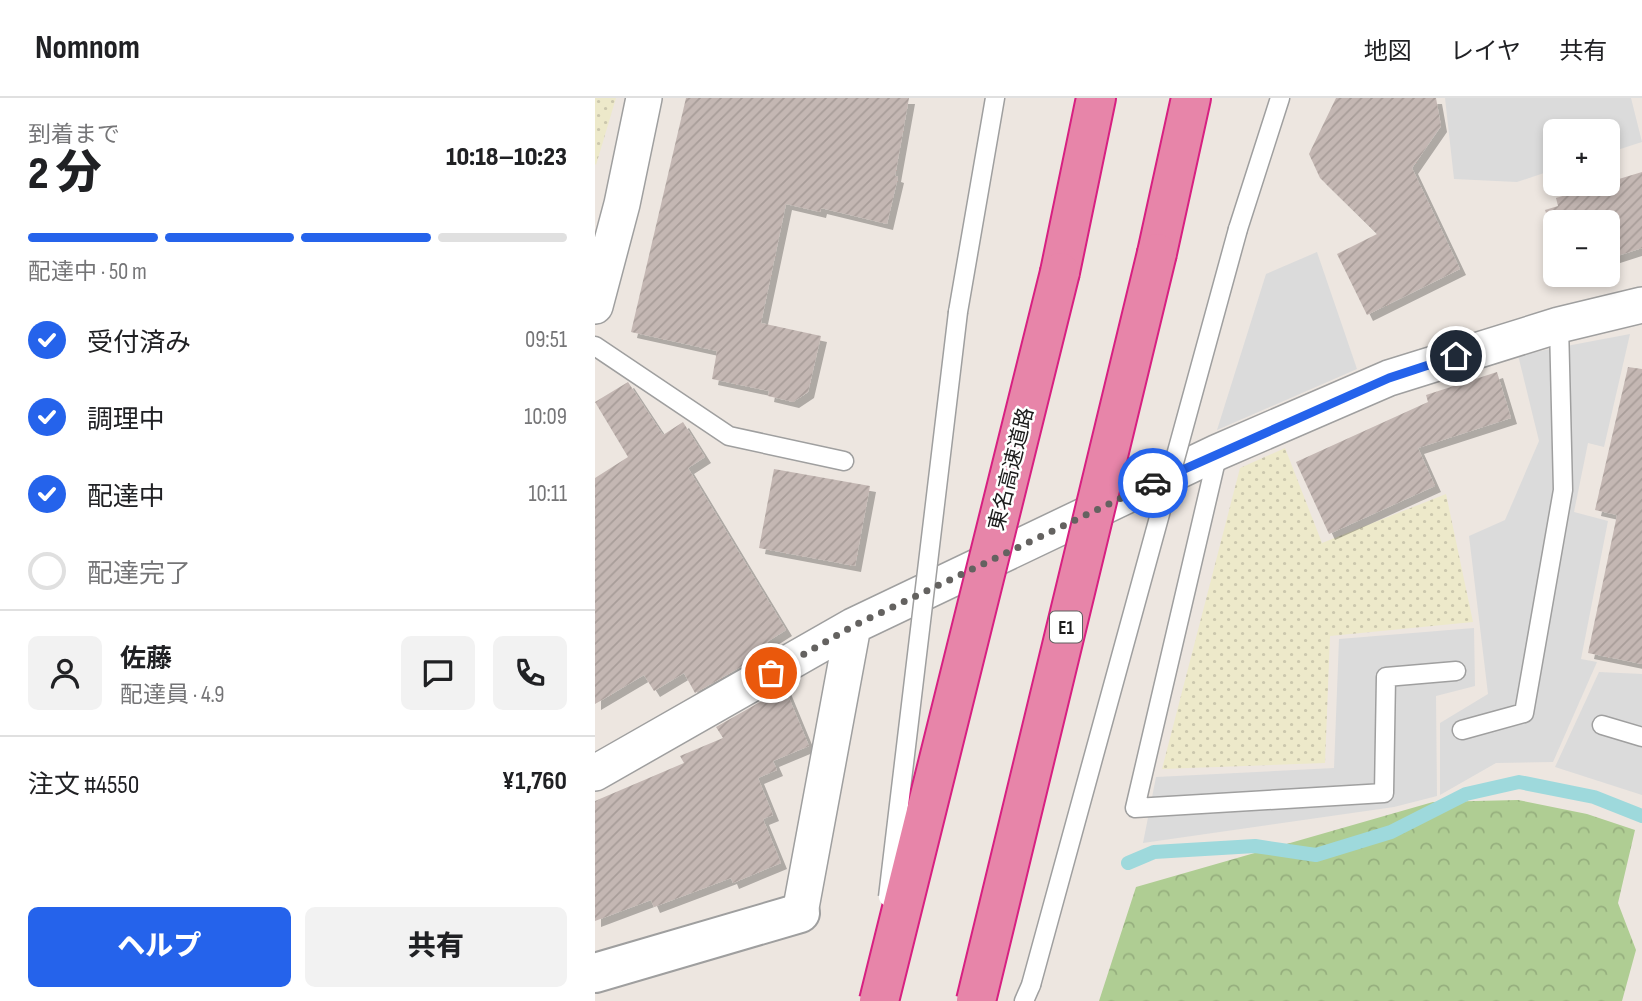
<!DOCTYPE html>
<html lang="ja">
<meta charset="utf-8">
<style>
body{margin:0;font-family:"Sofia Sans Condensed","Noto Sans JP",sans-serif;background:#f2f2f2;color:#202124;height:100vh;display:flex;flex-direction:column;font-size:26px;white-space:nowrap}
*{box-sizing:border-box;margin:0}
p{font-size:23px;color:#757577}
.icon{flex:none;width:38px;height:38px;fill:none;stroke:currentColor;stroke-width:2;stroke-linecap:round;stroke-linejoin:round}
.map{position:relative;flex:1;overflow:hidden}
.drawer{display:flex;flex-direction:column;background:#fff;width:595px}
.drawer>*{flex:none}
.tools{position:absolute;left:948px;top:21px;display:grid;gap:14px}
.tools a{display:grid;place-items:center;width:77px;height:77px;border-radius:10px;background:#fff;box-shadow:0 4px 10px #0003;font-size:35px}
.pin{position:absolute;display:grid;place-items:center;width:60px;height:60px;color:#fff;margin:-30px;border:4px solid #fff;border-radius:50%;box-shadow:0 2px 7px #0007}
.courier{position:absolute;display:grid;place-items:center;width:70px;height:70px;margin:-35px;border:5px solid #2563eb;border-radius:50%;background:#fff;color:#222;box-shadow:0 2px 9px #0007}
.head em{font-style:normal;font-weight:800}
.head div{display:flex;flex-direction:column-reverse}
.head{display:flex;align-items:center;justify-content:space-between;height:119px;padding:0 28px}
h1{font-size:46px;font-weight:800;line-height:52px}
.bar{display:grid;grid-template-columns:repeat(4,1fr);gap:10px 7px;align-content:center;height:84px;padding:0 28px}
.bar i{height:9px;border-radius:5px;background:#e0e0e0}
.bar .selected{background:#2563eb}
.bar p{grid-column:span 4}
.line{display:flex;align-items:center;gap:18px;padding:0 28px;border-top:2px solid #e0e0e0}
.line div{flex:1}
.round{display:grid;place-items:center;flex:none;width:74px;height:74px;border-radius:10px;background:#f2f2f2}
ol{padding:0 28px;list-style:none}
li{display:flex;align-items:center;gap:21px;height:77px}
li p{margin-inline-start:auto}
li .icon{padding:7px;border-radius:50%;background:#2563eb;color:#fff;stroke-width:4}
li:last-child{color:#757577}
li i{width:38px;height:38px;border:4px solid #e0e0e0;border-radius:50%}
.cta{display:flex;gap:14px;margin-top:auto;padding:14px 28px}
.cta a{flex:1;height:80px;border-radius:10px;background:#2563eb;color:#fff;font-size:28px;font-weight:800;line-height:80px;text-align:center}
.cta a+a{background:#f2f2f2;color:#202124}
header{display:flex;align-items:center;gap:42px;box-sizing:border-box;height:98px;padding:0 35px;background:#fff;border-bottom:2px solid #e0e0e0}
header strong{font-size:33px}
nav{display:flex;gap:38px;margin-inline-start:auto;font-size:24px}
main{display:flex;flex:1;min-height:0}
.map>svg:first-child{display:block}
.farmland{fill:url(#farmland-dots)}
.forest{fill:url(#forest-crowns)}
.parking{fill:#dbdbdb}
.lines{fill:none;stroke-linecap:round;stroke-linejoin:round}
.stream{stroke:#9ed9dc;stroke-width:14}
.building{fill:url(#building-hatch);filter:url(#shadow)}
.service-casing{stroke:#9f9f9f;stroke-width:21}
.minor-casing{stroke:#9f9f9f;stroke-width:38}
.tertiary-casing{stroke:#9f9f9f;stroke-width:42}
.motorway-casing{stroke:#d72081;stroke-width:42}
.service{stroke:#fff;stroke-width:18}
.minor{stroke:#fff;stroke-width:35}
.tertiary{stroke:#fff;stroke-width:38}
.motorway{stroke:#e785a9;stroke-width:38}
.service-bridge-casing{stroke:#9f9f9f;stroke-width:21;stroke-linecap:butt}
.motorway-bridge-casing{stroke:#d72081;stroke-width:42;stroke-linecap:butt}
.service-bridge{stroke:#fff;stroke-width:18}
.motorway-bridge{stroke:#e785a9;stroke-width:38}
.done{stroke:#646260;stroke-width:7;stroke-dasharray:0 12.6}
.route{stroke:#2563eb;stroke-width:9}
.labels{text-anchor:middle;stroke-width:5;stroke-linejoin:round;paint-order:stroke}
.shield{fill:#fff;stroke:#5f5f5f;stroke-width:2}
.shield-label{font-size:19px;font-weight:bold;fill:#1b1b1b}
.street-label{font-size:21px;fill:#1b1b1b;stroke:#fff}
</style>
<header>
<strong>Nomnom</strong>
<nav><a>地図</a><a>レイヤ</a><a>共有</a></nav>
</header>
<main>
<section class="drawer">
<div class="head"><div><h1>2 分</h1><p>到着まで</p></div><em>10:18–10:23</em></div>
<div class="bar"><i class="selected"></i><i class="selected"></i><i class="selected"></i><i></i><p>配達中 · 50 m</p></div>
<ol>
<li><svg class="icon" aria-label="check" viewBox="0 0 24 24"><path d="M5 12l5 5 9-10"/></svg>受付済み<p>09:51</p></li>
<li><svg class="icon" aria-label="check" viewBox="0 0 24 24"><path d="M5 12l5 5 9-10"/></svg>調理中<p>10:09</p></li>
<li><svg class="icon" aria-label="check" viewBox="0 0 24 24"><path d="M5 12l5 5 9-10"/></svg>配達中<p>10:11</p></li>
<li><i></i>配達完了</li>
</ol>
<div class="line" style="height:126px"><a class="round"><svg class="icon" aria-label="person" viewBox="0 0 24 24"><circle cx="12" cy="8" r="4"/><path d="M4 21q1-7 8-7t8 7"/></svg></a><div><b>佐藤</b><p>配達員 · 4.9</p></div><a class="round"><svg class="icon" aria-label="chat" viewBox="0 0 24 24"><path d="M4 5h16v11H9l-5 4z"/></svg></a><a class="round"><svg class="icon" aria-label="phone" viewBox="0 0 24 24"><path d="M5 4h4l2 5-3 2q2 4 5 5l2-3 5 2v4C11 20 4 13 5 4z"/></svg></a></div>
<div class="line" style="height:91px"><div>注文 #4550</div><b>¥1,760</b></div>
<div class="cta"><a>ヘルプ</a><a>共有</a></div>
</section>
<div class="map">
<svg width="1047" height="903" viewBox="0 0 1047 903">
<defs>
<pattern id="farmland-dots" width="8" height="8" patternUnits="userSpaceOnUse" patternTransform="scale(1.75)"><rect width="8" height="8" fill="#ede9ca"/><path d="M2 2h.1M6 6h.1" fill="none" stroke="#cbc7ad" stroke-width="1.8" stroke-linecap="round"/></pattern>
<pattern id="forest-crowns" width="20" height="18" patternUnits="userSpaceOnUse" patternTransform="scale(1.75)"><rect width="20" height="18" fill="#afcd93"/><path d="M2 6a3 3 0 1 1 6 0M12 15a3 3 0 1 1 6 0" fill="none" stroke="#96af7e"/></pattern>
<pattern id="building-hatch" width="6" height="6" patternUnits="userSpaceOnUse" patternTransform="scale(1.75)"><rect width="6" height="6" fill="#c4b7b3"/><path d="M-1 1l2-2M0 6l6-6M5 7l2-2" fill="none" stroke="#a89d99"/></pattern>
<filter id="shadow"><feDropShadow dx="6" dy="6" stdDeviation="0" flood-color="#0004"/></filter>
</defs>
<rect width="100%" height="100%" fill="#ede6e0"/>
<path class="farmland" d="M 0,0 L 21,0 L 1,67 L 0,66 Z
M 690,350 L 727,445 L 851,396 L 878,524 L 735,538 L 730,665 L 567,671 L 645,370 Z"/>
<path class="forest" d="M 923,702 L 992,716 L 1040,732 L 1023,805 L 1041,852 L 1027,903 L 504,903 L 541,789 L 838,704 Z"/>
<path class="parking" d="M 850,0 L 1036,0 L 1047,44 L 1013,55 L 1013,33 L 961,33 L 961,71 L 922,84 L 859,81 Z
M 722,154 L 762,271 L 622,332 L 671,176 Z
M 1035,236 L 1009,349 L 993,345 L 979,414 L 1013,423 L 986,561 L 1002,564 L 958,664 L 901,665 L 845,697 L 845,625 L 893,596 L 874,438 L 910,422 L 944,343 L 923,257 Z
M 879,530 L 880,588 L 841,598 L 842,698 L 799,709 L 548,745 L 561,679 L 739,670 L 744,541 Z
M 1004,574 L 1047,576 L 1047,697 L 960,669 Z"/>
<g class="lines">
<path class="stream" d="M 533,765 L 559,754 L 660,748 L 721,757 L 796,734 L 871,696 L 924,684 L 999,699 L 1047,718"/>
</g>
<path class="building" d="M 91,0 L 314,0 L 300,78 L 303,79 L 292,126 L 226,110 L 225,114 L 191,106 L 166,225 L 226,238 L 213,294 L 198,304 L 173,298 L 174,293 L 117,281 L 122,253 L 36,234 Z
M 741,0 L 841,0 L 846,28 L 817,70 L 865,171 L 772,217 L 742,156 L 782,136 L 725,80 L 714,56 Z
M 1047,74 L 1047,150 L 1013,161 L 1013,124 L 961,124 L 961,145 L 950,112 L 963,108 L 961,100 Z
M 1033,269 L 1047,271 L 1047,566 L 993,555 L 1022,417 L 1000,412 Z
M 902,274 L 916,320 L 823,350 L 840,388 L 734,436 L 701,364 L 833,304 L 831,297 Z
M 33,284 L 68,337 L 88,324 L 110,359 L 93,370 L 191,532 L 172,544 L 175,552 L 100,595 L 89,575 L 59,593 L 49,577 L 0,606 L 0,380 L 33,359 L 0,304 Z
M 179,371 L 275,388 L 260,468 L 164,450 Z
M 190,590 L 214,648 L 178,663 L 182,672 L 163,680 L 178,717 L 168,721 L 186,765 L 138,785 L 136,780 L 59,809 L 56,802 L 0,823 L 0,703 L 89,665 L 85,658 L 128,640 L 121,629 Z"/>
<g class="lines">
<g class="service-casing">
<path id="service" d="M 643,131 L 685,0
M 363,214 L 400,0
M 0,248 L 134,338 L 249,363
M 623,354 L 540,710 L 789,695 L 791,579 L 861,573
M 1007,627 L 1047,639
M 867,632 L 929,615 L 968,392 L 964,227
M 429,903 L 436,887"/>
</g>
<g class="minor-casing">
<path id="minor" d="M 0,208 L 27,106 L 49,0
M 0,675 L 258,528 L 623,354 L 794,280 L 964,227 L 1047,207
M 205,815 L 258,528"/>
</g>
<g class="tertiary-casing">
<path id="tertiary" d="M 0,875 L 205,815"/>
</g>
<g class="motorway-casing">
<path id="motorway" d="M 562,155 L 596,0
M 465,174 L 501,0"/>
</g>
<use href="#service" class="service"/>
<use href="#minor" class="minor"/>
<use href="#tertiary" class="tertiary"/>
<use href="#motorway" class="motorway"/>
<g class="service-bridge-casing">
<path id="service-bridge" d="M 293,799 L 363,214
M 436,887 L 643,131"/>
</g>
<g class="motorway-bridge-casing">
<path id="motorway-bridge" d="M 284,903 L 465,174
M 381,903 L 562,155"/>
</g>
<use href="#service-bridge" class="service-bridge"/>
<use href="#motorway-bridge" class="motorway-bridge"/>
</g>
<g class="lines">
<path class="done" d="M 176,575 L 258,528 L 558,385"/>
<path class="route" d="M 558,385 L 794,280 L 861,258"/>
</g>
<g class="labels">
<rect class="shield" x="455" y="513.5" width="32" height="31" rx="5"/>
<g class="shield-label">
<text x="471" y="536">E1</text>
</g>
<g class="street-label">
<text transform="translate(416 371) rotate(-76)" y="7">東名高速道路</text>
</g>
</g>
</svg>
<div class="tools">
<a>+</a>
<a>−</a>
</div>
<div class="pin" style="left:176px;top:575px;background:#ea580c"><svg class="icon" aria-label="bag" viewBox="0 0 24 24"><path d="M5 8h14l-1 12H6zM9 8a3 3 0 0 1 6 0"/></svg></div>
<div class="pin" style="left:861px;top:258px;background:#1f2937"><svg class="icon" aria-label="home" viewBox="0 0 24 24"><path d="M3 11l9-7 9 7M6 9v11h12V9"/></svg></div>
<div class="courier" style="left:558px;top:385px"><svg class="icon" aria-label="car" viewBox="0 0 24 24"><path d="M5 17H2v-5l4-1 3-4h7l3 4 3 1v5h-3M9 17h6M6 11h13"/><circle cx="7" cy="17" r="2"/><circle cx="17" cy="17" r="2"/></svg></div>
</div>
</main>
